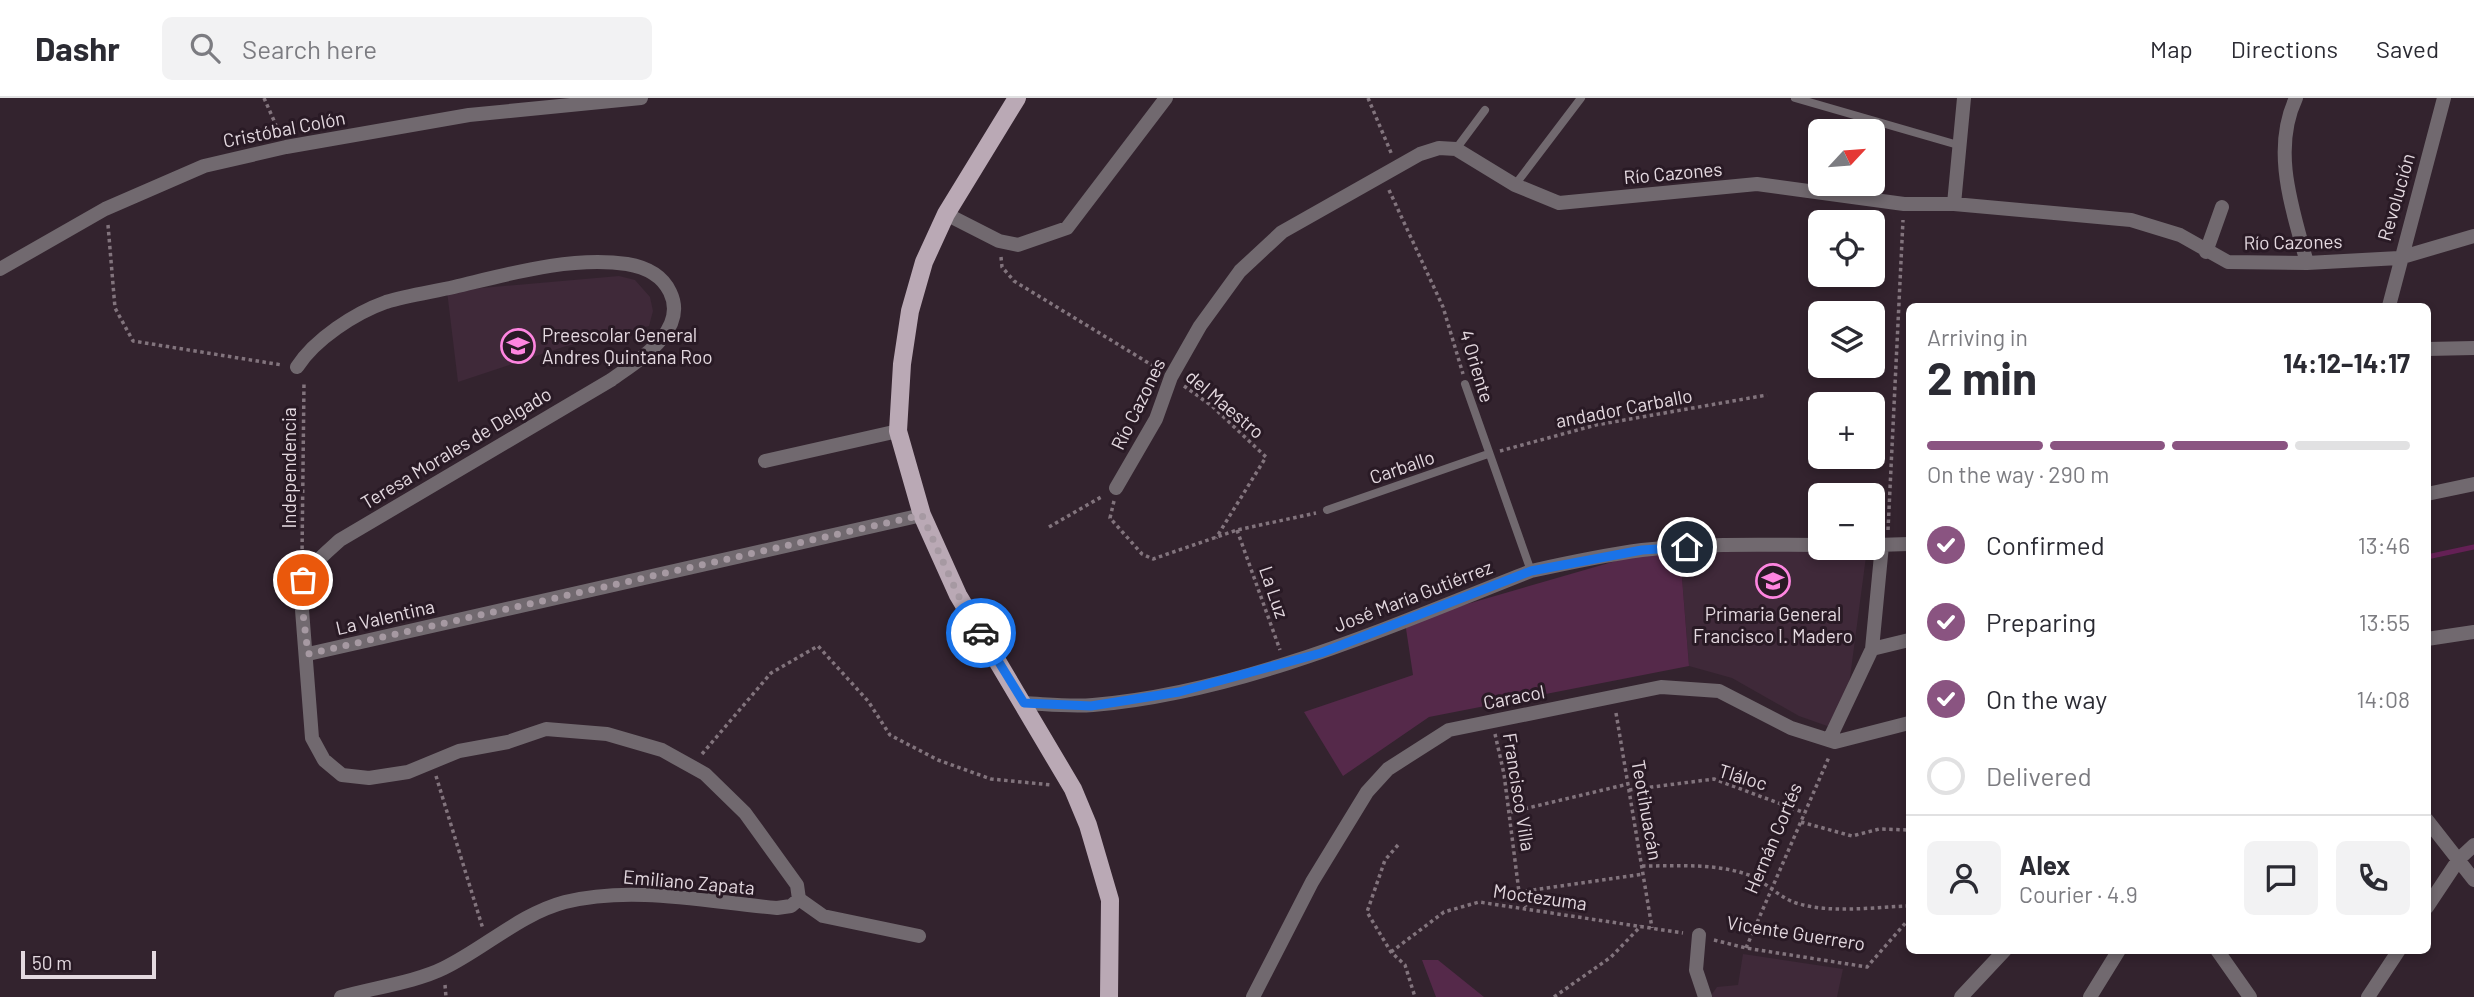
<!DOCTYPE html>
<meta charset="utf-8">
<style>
body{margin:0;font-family:Barlow,sans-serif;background:#f2f2f3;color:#2b2b33;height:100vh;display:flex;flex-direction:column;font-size:26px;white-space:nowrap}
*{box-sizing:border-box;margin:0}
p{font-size:23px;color:#7c7c81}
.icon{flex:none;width:38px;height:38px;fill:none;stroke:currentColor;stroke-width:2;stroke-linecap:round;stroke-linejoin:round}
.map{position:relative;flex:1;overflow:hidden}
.details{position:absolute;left:1906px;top:205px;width:525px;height:651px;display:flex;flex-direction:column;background:#fff;border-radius:10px;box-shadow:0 4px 10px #0003}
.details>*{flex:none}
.needle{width:46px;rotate:64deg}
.controls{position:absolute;left:1808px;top:21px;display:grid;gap:14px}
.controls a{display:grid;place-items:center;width:77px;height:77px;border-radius:10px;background:#fff;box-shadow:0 4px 10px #0003;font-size:35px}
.scale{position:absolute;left:21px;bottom:18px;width:135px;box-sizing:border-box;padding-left:7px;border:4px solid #e4d9e0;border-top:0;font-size:19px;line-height:24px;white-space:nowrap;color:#e4d9e0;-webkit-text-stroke:5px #291a25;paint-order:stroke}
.pin{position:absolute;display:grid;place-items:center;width:60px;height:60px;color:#fff;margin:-30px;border:4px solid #fff;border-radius:50%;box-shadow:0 2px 7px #0007}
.courier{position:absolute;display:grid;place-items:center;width:70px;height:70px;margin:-35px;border:5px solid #1a73e8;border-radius:50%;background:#fff;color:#222;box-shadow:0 2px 9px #0007}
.overview em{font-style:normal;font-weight:700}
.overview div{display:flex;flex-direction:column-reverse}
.overview{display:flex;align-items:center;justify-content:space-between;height:119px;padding:0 21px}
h1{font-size:46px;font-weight:700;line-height:52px}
.bar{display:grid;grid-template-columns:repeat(4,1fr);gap:10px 7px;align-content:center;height:84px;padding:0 21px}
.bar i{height:9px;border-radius:5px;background:#e1e1e2}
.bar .on{background:#8a5481}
.bar p{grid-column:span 4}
.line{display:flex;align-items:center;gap:18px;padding:0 21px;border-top:2px solid #e1e1e2}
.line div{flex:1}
.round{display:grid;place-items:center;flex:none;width:74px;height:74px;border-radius:10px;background:#f2f2f3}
ol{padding:0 21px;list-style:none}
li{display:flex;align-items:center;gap:21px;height:77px}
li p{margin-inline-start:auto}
li .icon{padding:7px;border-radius:50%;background:#8a5481;color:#fff;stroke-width:4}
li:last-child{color:#7c7c81}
li i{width:38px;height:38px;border:4px solid #e1e1e2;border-radius:50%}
header{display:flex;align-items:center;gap:42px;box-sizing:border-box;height:98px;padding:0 35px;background:#fff;border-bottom:2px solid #e1e1e2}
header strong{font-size:33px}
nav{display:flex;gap:38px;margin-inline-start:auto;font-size:24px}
.search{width:490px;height:63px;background:#f2f2f3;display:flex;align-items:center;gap:18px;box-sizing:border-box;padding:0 24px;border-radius:10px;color:#7c7c81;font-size:26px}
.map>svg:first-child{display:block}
.built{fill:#3f2939}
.green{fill:#55294a}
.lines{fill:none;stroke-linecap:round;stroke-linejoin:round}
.stream{stroke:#642055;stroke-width:5}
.path{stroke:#82747d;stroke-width:3.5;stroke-dasharray:3.5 3.5;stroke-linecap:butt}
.lane{stroke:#71696f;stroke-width:8}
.street{stroke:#71696f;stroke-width:14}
.primary{stroke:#baa9b5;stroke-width:18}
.done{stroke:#a699a2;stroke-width:7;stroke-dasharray:0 12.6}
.route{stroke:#1a73e8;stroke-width:9}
.labels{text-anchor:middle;stroke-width:6;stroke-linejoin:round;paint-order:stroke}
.street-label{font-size:19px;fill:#e4d9e0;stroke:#291a25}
.poi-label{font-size:19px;fill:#e4d9e0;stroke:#291a25;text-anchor:start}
</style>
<header>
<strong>Dashr</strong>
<div class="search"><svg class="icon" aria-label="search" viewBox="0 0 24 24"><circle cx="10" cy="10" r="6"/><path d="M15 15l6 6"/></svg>Search here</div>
<nav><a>Map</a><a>Directions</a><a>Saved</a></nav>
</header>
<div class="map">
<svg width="2474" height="899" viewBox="0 0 2474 899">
<rect width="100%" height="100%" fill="#33232e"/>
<path class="built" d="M 619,178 L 635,182 L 650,199 L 653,213 L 649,228 L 563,249 L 458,284 L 447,193 Z
M 1867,451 L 1849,587 L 1830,629 L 1799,618 L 1732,580 L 1689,568 L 1680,455 Z
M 1743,856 L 1843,871 L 1837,899 L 1710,899 L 1717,889 L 1738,887 Z"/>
<path class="green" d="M 1680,455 L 1689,568 L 1429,619 L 1343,678 L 1304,614 L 1413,577 L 1405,524 L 1640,456 Z
M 1422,862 L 1438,862 L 1484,899 L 1436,899 Z"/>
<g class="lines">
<path class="stream" d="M 2427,459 L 2474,449"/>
<path class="path" d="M 264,0 L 279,34
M 1368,0 L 1392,57
M 1389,92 L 1443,209 L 1463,276
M 108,127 L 115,210 L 133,243 L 282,267
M 1001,159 L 1002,169 L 1014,183 L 1160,272
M 1184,288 L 1212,308 L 1266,359 L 1216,440
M 1500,353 L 1596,327 L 1767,297
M 1114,403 L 1110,420 L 1142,456 L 1153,461 L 1237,432 L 1316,415
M 1049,429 L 1103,398
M 1237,432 L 1280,552
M 1888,432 L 1903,122
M 302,458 L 304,284
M 1616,615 L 1652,830
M 1495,636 L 1504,676 L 1519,794 L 1526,809
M 702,656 L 771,575 L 818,548 L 868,603 L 890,637 L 938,662 L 991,681 L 1052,687
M 436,678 L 483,831
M 1629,692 L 1714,681 L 1805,715
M 1511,714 L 1628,686
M 1801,724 L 1852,738 L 1879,731 L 1909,732
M 1398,747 L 1385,762 L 1367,814 L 1391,854 L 1405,867 L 1415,899
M 1642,768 C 1678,768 1715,765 1749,777 C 1765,783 1778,799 1796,805 C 1832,816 1872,809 1909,808
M 1519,794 L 1643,776
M 1714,842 L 1746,850 L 1867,869 L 1909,821
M 1746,850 L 1829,659
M 1391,854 L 1444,814 L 1479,804 L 1683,835
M 445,887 L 446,899
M 1554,899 L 1611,859 L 1641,828"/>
<path class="lane" d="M 1795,0 L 1958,47
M 1456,51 L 1485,12
M 1515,87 L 1581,0
M 1465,286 L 1531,473
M 1327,412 L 1488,356"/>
<path class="street" d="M 2296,0 C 2271,53 2293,112 2307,165
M 1954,106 L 1964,0
M 946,116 L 999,143 L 1018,147 L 1067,130 L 1166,0
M 2206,154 L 2222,109
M 0,171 L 105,111 L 204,68 L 286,49 L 469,17 L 641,0
M 2389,208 L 2444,0
M 2427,251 L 2474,250
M 297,269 C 315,241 355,215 386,204 C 408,197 432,194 454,189 C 509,176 570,158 627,166 C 645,169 662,177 670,194 C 689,233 637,263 611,282 L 340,442 C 320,460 304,471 301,499 L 312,640 L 324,662 L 342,677 L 369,680 L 408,674 L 459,653 L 508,644 L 546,631 L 607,636 L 662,652 L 705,676 L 745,715 L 797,787 L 799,801
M 765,363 L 898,333
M 1116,390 L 1156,321 L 1171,279 L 1200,228 L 1240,173 L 1282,134 L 1420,56 L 1439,50 L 1456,51 L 1515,87 L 1559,105 L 1757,86 L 1904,106 L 1954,106 L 2131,122 L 2180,137 L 2228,164 L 2307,165 L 2399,160 L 2474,138
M 2427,396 L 2474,386
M 1876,447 L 1909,446
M 2427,541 L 2474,534
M 1872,551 L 1909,542
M 308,556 L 922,417
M 1024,605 C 1046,606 1070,609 1093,607 C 1244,594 1391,528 1531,473 C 1567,465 1605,457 1642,452 C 1701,445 1761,447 1820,447
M 1829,642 L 1872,551 L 1882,447
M 2427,722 L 2474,782
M 799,801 L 823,818 L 919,838
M 2427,809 L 2459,761 L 2474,747
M 1699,837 L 1696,872 L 1705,899
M 2217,852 L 2250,899
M 341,899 C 372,890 416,884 444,870 C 485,850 520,816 565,804 C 633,787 708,804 777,810 L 791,808 L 799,801
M 1253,899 L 1312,784 L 1367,694 L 1388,671 L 1449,632 L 1661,589 L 1719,593 L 1791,630 L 1835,644 L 1909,625
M 1961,899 L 2005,852
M 2090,899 L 2119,852
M 2368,899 L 2399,852"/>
<path class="primary" d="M 1017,0 L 946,116 L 924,164 L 910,213 L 902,266 L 898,333 L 922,417 L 958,497 L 1073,691 L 1088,727 L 1110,802 L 1109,899"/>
</g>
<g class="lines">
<path class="done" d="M 303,482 L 301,499 L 308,556 L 922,417 L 958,497 L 981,535"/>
<path class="route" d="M 981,535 L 1024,605 L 1091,608 L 1179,594 L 1321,555 L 1531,473 L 1642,452 L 1687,449"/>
</g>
<defs>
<g id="school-ring" transform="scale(1.75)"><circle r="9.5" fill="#291a25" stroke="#fe85e0" stroke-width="1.5"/><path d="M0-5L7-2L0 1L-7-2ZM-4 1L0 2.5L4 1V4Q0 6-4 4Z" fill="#fe85e0"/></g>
</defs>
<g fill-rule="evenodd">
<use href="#school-ring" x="518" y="248"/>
<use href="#school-ring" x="1773" y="483"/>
</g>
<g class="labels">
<g class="street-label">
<text transform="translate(284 31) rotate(-11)" y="7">Cristóbal Colón</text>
<text transform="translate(1673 75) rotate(-5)" y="7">Río Cazones</text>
<text transform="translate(2396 99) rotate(-74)" y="7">Revolución</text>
<text transform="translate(2293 144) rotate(-1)" y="7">Río Cazones</text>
<text transform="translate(1477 268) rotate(73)" y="7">4 Oriente</text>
<text transform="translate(1138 306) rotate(-64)" y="7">Río Cazones</text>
<text transform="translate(1225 306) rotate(40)" y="7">del Maestro</text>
<text transform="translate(1624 310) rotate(-11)" y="7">andador Carballo</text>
<text transform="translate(456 350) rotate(-31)" y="7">Teresa Morales de Delgado</text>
<text transform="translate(1402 369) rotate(-19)" y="7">Carballo</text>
<text transform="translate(289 370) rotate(-90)" y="7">Independencia</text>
<text transform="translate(1274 494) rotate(71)" y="7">La Luz</text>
<text transform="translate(1413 498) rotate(-21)" y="7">José María Gutiérrez</text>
<text transform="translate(385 519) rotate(-13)" y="7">La Valentina</text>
<text transform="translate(1514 599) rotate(-11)" y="7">Caracol</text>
<text transform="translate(1743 679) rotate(17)" y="7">Tláloc</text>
<text transform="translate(1519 694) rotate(81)" y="7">Francisco Villa</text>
<text transform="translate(1647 712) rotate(80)" y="7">Teotihuacán</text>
<text transform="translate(1773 740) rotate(-67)" y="7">Hernán Cortés</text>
<text transform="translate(689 784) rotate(5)" y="7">Emiliano Zapata</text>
<text transform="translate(1540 799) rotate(8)" y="7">Moctezuma</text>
<text transform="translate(1796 835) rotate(9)" y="7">Vicente Guerrero</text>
</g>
<g class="poi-label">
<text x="542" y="244">Preescolar General<tspan x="542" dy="22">Andres Quintana Roo</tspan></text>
<text x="1773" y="523" text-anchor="middle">Primaria General<tspan x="1773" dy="22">Francisco I. Madero</tspan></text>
</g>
</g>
</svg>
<div class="controls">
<a><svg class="needle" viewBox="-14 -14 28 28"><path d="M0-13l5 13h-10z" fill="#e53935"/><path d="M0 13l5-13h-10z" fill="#7c7c81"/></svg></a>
<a><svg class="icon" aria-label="locate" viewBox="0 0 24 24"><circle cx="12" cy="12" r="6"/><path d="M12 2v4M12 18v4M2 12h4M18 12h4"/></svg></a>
<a><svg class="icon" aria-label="layers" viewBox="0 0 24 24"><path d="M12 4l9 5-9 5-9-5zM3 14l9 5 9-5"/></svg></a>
<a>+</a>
<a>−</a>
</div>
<div class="scale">50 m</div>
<div class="pin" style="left:303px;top:482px;background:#ea580c"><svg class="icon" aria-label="bag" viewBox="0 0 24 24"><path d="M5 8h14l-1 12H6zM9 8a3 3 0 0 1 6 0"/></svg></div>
<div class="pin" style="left:1687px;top:449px;background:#1f2937"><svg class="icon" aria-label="home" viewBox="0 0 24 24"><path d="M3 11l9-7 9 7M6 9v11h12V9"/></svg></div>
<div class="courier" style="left:981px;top:535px"><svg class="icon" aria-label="car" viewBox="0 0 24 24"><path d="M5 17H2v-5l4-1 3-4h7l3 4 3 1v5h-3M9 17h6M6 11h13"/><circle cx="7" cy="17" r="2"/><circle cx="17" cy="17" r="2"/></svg></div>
<section class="details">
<div class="overview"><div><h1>2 min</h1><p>Arriving in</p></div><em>14:12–14:17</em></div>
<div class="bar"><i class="on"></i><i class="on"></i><i class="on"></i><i></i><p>On the way · 290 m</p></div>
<ol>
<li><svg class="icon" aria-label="check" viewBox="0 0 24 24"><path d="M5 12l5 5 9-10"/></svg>Confirmed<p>13:46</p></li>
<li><svg class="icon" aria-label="check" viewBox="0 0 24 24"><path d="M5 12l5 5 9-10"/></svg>Preparing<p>13:55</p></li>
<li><svg class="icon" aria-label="check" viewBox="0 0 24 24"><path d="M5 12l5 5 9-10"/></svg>On the way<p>14:08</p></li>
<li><i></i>Delivered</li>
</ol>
<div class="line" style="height:126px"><a class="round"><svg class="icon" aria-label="person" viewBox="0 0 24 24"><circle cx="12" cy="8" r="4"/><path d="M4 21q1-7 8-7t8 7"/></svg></a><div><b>Alex</b><p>Courier · 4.9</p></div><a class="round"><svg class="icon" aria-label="chat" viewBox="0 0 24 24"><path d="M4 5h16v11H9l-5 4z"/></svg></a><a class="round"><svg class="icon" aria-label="phone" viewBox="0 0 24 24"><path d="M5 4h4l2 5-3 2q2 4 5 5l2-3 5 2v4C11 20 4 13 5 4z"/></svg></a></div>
</section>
</div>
